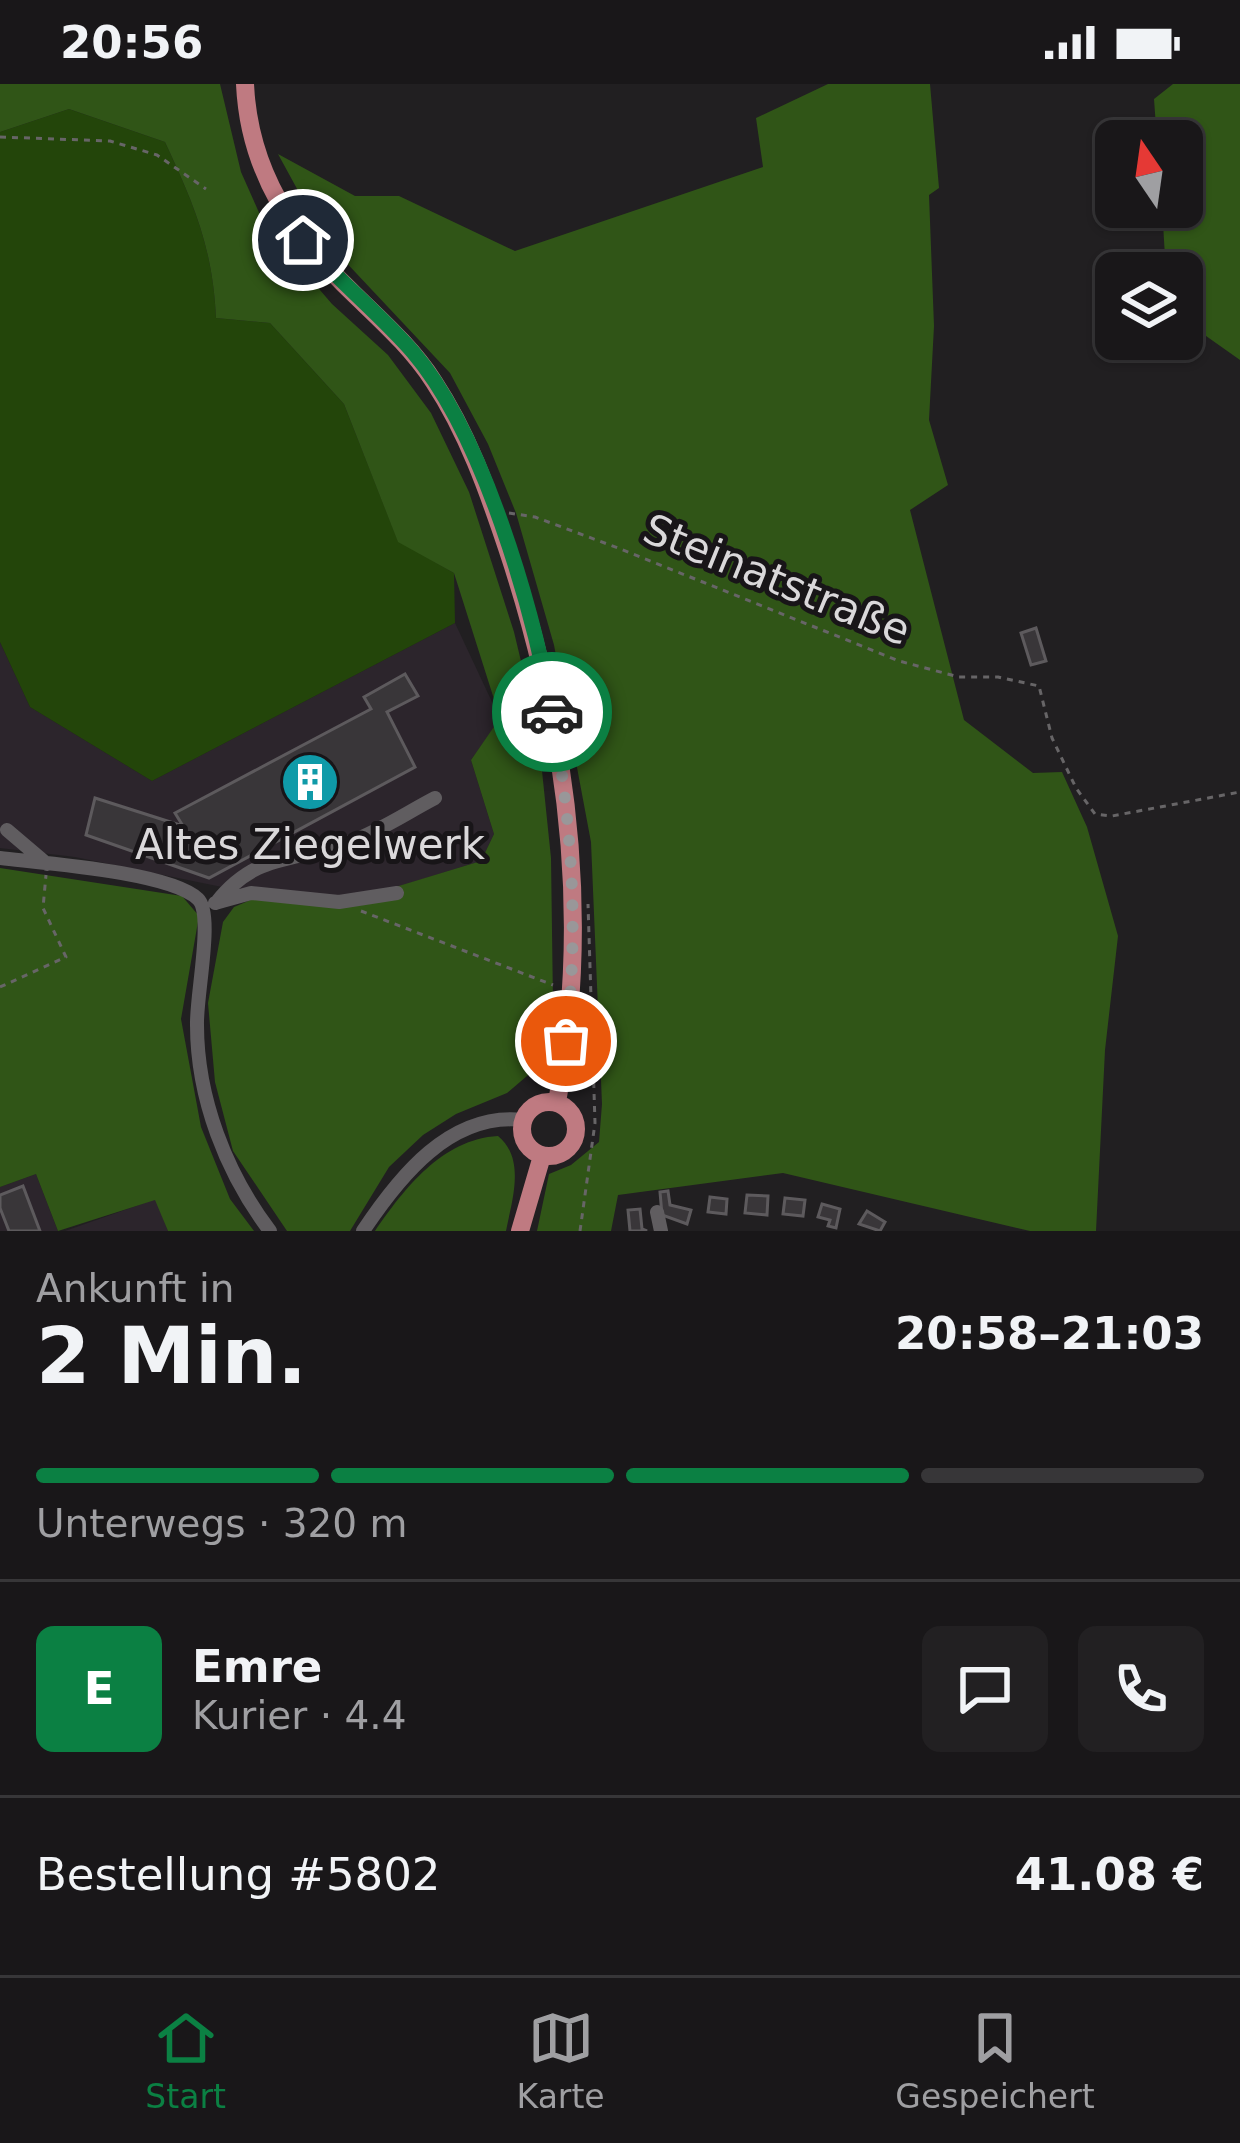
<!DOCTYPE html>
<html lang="de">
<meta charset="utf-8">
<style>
body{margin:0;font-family:"DejaVu Sans",sans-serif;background:#222022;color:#f1f3f6;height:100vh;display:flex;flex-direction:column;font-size:45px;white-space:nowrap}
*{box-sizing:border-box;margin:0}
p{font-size:39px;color:#9f9fa2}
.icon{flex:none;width:66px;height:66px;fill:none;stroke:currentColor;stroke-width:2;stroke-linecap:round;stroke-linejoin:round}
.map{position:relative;height:1147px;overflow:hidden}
.panel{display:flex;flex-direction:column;background:#191719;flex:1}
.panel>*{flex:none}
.needle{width:78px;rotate:347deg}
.controls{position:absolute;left:1095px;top:36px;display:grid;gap:24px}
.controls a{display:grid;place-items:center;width:108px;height:108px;border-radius:18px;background:#191719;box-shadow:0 3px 9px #0004,0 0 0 3px #373638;font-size:60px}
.pin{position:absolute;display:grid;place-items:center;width:102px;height:102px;color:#fff;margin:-51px;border:6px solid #fff;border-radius:50%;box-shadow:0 3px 12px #0007}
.courier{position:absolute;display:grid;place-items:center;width:120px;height:120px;margin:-60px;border:9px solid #0b8043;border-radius:50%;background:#fff;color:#222;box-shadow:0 3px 15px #0007}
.overview em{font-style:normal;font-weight:600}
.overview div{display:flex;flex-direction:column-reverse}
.overview{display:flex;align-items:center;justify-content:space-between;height:204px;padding:0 36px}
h1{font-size:78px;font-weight:600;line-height:90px}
.bar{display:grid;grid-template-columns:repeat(4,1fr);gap:18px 12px;align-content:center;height:144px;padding:0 36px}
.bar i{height:15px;border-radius:9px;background:#373638}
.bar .active{background:#0b8043}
.bar p{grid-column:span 4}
.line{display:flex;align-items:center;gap:30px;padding:0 36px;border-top:3px solid #373638}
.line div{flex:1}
.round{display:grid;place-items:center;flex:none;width:126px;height:126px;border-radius:18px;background:#222022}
.status{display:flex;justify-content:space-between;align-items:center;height:84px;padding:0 60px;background:#191719;direction:ltr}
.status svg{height:33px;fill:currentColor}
.menu{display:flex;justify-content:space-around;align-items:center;height:168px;border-top:3px solid #373638;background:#191719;font-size:33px;color:#9f9fa2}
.menu a{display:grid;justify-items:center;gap:6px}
.menu .active{color:#0b8043}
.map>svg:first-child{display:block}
.built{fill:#2c252c}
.green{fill:#23450a}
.forest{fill:#305517}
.building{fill:#393639;stroke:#5d5a5d;stroke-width:3}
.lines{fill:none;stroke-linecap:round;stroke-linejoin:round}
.path{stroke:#676567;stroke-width:3;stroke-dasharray:6 6;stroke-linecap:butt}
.minor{stroke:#605d60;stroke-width:14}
.major{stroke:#bf7a81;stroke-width:18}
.done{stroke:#999799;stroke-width:12;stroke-dasharray:0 21.6}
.route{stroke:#0b8043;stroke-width:15}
.labels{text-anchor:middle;stroke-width:10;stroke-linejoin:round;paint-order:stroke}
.street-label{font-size:42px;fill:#dad8da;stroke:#181518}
.poi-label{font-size:42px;fill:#dad8da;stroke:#181518}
</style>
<div class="status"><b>20:56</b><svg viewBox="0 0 49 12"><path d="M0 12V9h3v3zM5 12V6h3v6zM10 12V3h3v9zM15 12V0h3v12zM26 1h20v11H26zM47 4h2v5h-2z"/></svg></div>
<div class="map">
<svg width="1240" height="1147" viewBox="0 0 1240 1147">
<rect width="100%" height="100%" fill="#211f21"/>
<path class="built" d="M 455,539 L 500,635 L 471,676 L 494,750 L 481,777 L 381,808 L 339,815 L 227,804 L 75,773 L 0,764 L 0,558 L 30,623 L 152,697 Z
M 36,1090 L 58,1147 L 0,1147 L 0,1103 Z
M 156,1115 L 168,1147 L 65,1147 Z"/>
<path class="green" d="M 69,25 L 165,58 C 194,120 213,165 216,234 L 270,239 L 344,320 L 398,457 L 454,489 L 455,539 L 152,697 L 30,623 L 0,558 L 0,48 Z"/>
<path class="forest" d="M 0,0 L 220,0 L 241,88 L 265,142 L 332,220 L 388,271 L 431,329 L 469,408 L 514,548 L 538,648 L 551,774 L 553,919 L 534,986 L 507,1009 L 456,1030 L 423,1051 L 389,1083 L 350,1147 L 287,1147 L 233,1067 L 215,998 L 208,919 L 223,838 L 234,823 L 260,812 L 336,821 L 481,777 L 494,750 L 471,676 L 500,634 L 454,489 L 398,458 L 344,320 L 270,239 L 216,234 C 213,165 194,120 165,58 L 69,25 L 0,48 Z
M 828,0 L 930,0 L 939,104 L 929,111 L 934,242 L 929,336 L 948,401 L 910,426 L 964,636 L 1033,689 L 1062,688 L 1087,743 L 1118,852 L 1105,966 L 1096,1147 L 1030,1147 L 783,1089 L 618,1111 L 611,1147 L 537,1147 L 549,1090 L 571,1081 L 599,1058 L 602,1020 L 591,758 L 554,561 L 516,429 L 488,360 L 450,289 L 325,156 L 278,70 L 355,112 L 399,112 L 515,167 L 763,83 L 756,34 Z
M 1173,0 L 1240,0 L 1240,276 L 1182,235 L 1182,189 L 1166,189 L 1162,123 L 1182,123 L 1182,57 L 1157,57 L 1154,15 Z
M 0,784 L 182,812 L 199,832 L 181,935 L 201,1043 L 230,1115 L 254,1147 L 168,1147 L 155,1116 L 58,1147 L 36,1090 L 0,1103 Z
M 498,1052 C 526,1075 512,1116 506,1147 L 375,1147 C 404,1105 442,1055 498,1052 Z"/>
<path class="building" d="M 1036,544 L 1046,577 L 1031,581 L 1021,549 Z
M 405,590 L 418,612 L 387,628 L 415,683 L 209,794 L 86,751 L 95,714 L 183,742 L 175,729 L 371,625 L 364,613 Z
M 23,1102 L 40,1147 L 9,1147 L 0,1124 L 0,1111 Z
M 668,1107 L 670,1121 L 691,1126 L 687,1140 L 662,1131 L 660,1108 Z
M 747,1111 L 768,1112 L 767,1131 L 745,1129 Z
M 710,1113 L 727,1115 L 726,1130 L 708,1128 Z
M 785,1114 L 805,1116 L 803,1132 L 783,1130 Z
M 822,1120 L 840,1125 L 836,1144 L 828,1142 L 830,1136 L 818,1133 Z
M 640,1125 L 642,1145 L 647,1147 L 630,1147 L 628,1126 Z
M 867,1127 L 885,1138 L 880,1147 L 859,1140 Z"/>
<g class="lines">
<path class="path" d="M 0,53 L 110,57 L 157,71 L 206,105
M 509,429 L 535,433 L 618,464 L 899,577 L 959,593 L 998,593 L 1039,602 L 1052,654 L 1076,704 L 1095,730 L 1112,732 L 1240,708
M 361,827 L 553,901
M 0,903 L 66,873 L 43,824 L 46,791
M 580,1147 L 595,1039 L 588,820"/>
<path class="minor" d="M 7,746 L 47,780
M 0,774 C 42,779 170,788 198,815 C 214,830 196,912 197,941 C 197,1014 226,1089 270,1147
M 215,819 L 251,809 L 339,818 L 397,809
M 216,819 C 257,767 294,779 350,758 C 380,747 408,728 435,714
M 657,1128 L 661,1147
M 363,1147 C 399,1093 450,1028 523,1036"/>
<path class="major" d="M 245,0 C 249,88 293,152 355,211 C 383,238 413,265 434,298 C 467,348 488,407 507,464 C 567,644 592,830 557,1018
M522 1045a27 27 0 1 1 54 0a27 27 0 1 1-54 0Z
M 520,1147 L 542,1072"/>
</g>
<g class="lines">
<path class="done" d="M 552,628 C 572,739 579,845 566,957"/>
<path class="route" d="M 303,156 C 337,196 379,229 413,268 C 483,350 532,522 552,628"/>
</g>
<defs>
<g id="building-disc" transform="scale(3)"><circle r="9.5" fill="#0f9aa8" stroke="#181518"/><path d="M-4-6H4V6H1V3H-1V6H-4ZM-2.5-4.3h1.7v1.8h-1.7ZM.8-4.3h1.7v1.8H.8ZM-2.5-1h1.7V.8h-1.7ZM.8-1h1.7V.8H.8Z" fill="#fff"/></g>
</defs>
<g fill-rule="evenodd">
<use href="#building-disc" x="310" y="698"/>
</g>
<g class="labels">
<g class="street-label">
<text transform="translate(777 495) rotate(22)" y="15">Steinatstraße</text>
</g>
<g class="poi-label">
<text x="310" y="775">Altes Ziegelwerk</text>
</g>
</g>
</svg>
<div class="controls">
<a><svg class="needle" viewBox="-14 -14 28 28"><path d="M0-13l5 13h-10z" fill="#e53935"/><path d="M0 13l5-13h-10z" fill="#9f9fa2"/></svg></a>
<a><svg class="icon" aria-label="layers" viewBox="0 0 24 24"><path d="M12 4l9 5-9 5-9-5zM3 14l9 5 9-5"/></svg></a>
</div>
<div class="pin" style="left:566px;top:957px;background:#ea580c"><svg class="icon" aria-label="bag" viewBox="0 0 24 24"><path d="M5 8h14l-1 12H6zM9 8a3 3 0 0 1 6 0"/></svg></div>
<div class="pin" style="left:303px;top:156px;background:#1f2937"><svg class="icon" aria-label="home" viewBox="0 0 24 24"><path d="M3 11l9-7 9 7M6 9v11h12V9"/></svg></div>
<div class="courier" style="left:552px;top:628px"><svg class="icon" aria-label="car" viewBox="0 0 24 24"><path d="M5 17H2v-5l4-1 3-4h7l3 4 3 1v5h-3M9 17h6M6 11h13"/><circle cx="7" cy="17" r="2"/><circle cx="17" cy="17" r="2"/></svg></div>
</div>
<section class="panel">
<div class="overview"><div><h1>2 Min.</h1><p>Ankunft in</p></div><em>20:58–21:03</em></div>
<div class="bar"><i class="active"></i><i class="active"></i><i class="active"></i><i></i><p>Unterwegs · 320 m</p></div>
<div class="line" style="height:216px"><b class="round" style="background:#0b8043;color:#fff">E</b><div><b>Emre</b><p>Kurier · 4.4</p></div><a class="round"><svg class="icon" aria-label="chat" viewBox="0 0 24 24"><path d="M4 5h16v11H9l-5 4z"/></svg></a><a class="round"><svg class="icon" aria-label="phone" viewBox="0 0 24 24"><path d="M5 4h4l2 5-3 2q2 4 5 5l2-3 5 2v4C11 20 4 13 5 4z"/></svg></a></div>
<div class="line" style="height:156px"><div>Bestellung #5802</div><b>41.08 €</b></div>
</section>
<nav class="menu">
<a class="active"><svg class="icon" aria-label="home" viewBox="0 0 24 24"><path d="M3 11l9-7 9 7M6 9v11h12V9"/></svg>Start</a>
<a><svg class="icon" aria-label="map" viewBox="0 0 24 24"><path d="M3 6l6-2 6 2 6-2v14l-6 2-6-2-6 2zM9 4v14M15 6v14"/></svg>Karte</a>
<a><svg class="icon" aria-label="saved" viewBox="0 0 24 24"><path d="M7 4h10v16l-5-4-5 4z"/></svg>Gespeichert</a>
</nav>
